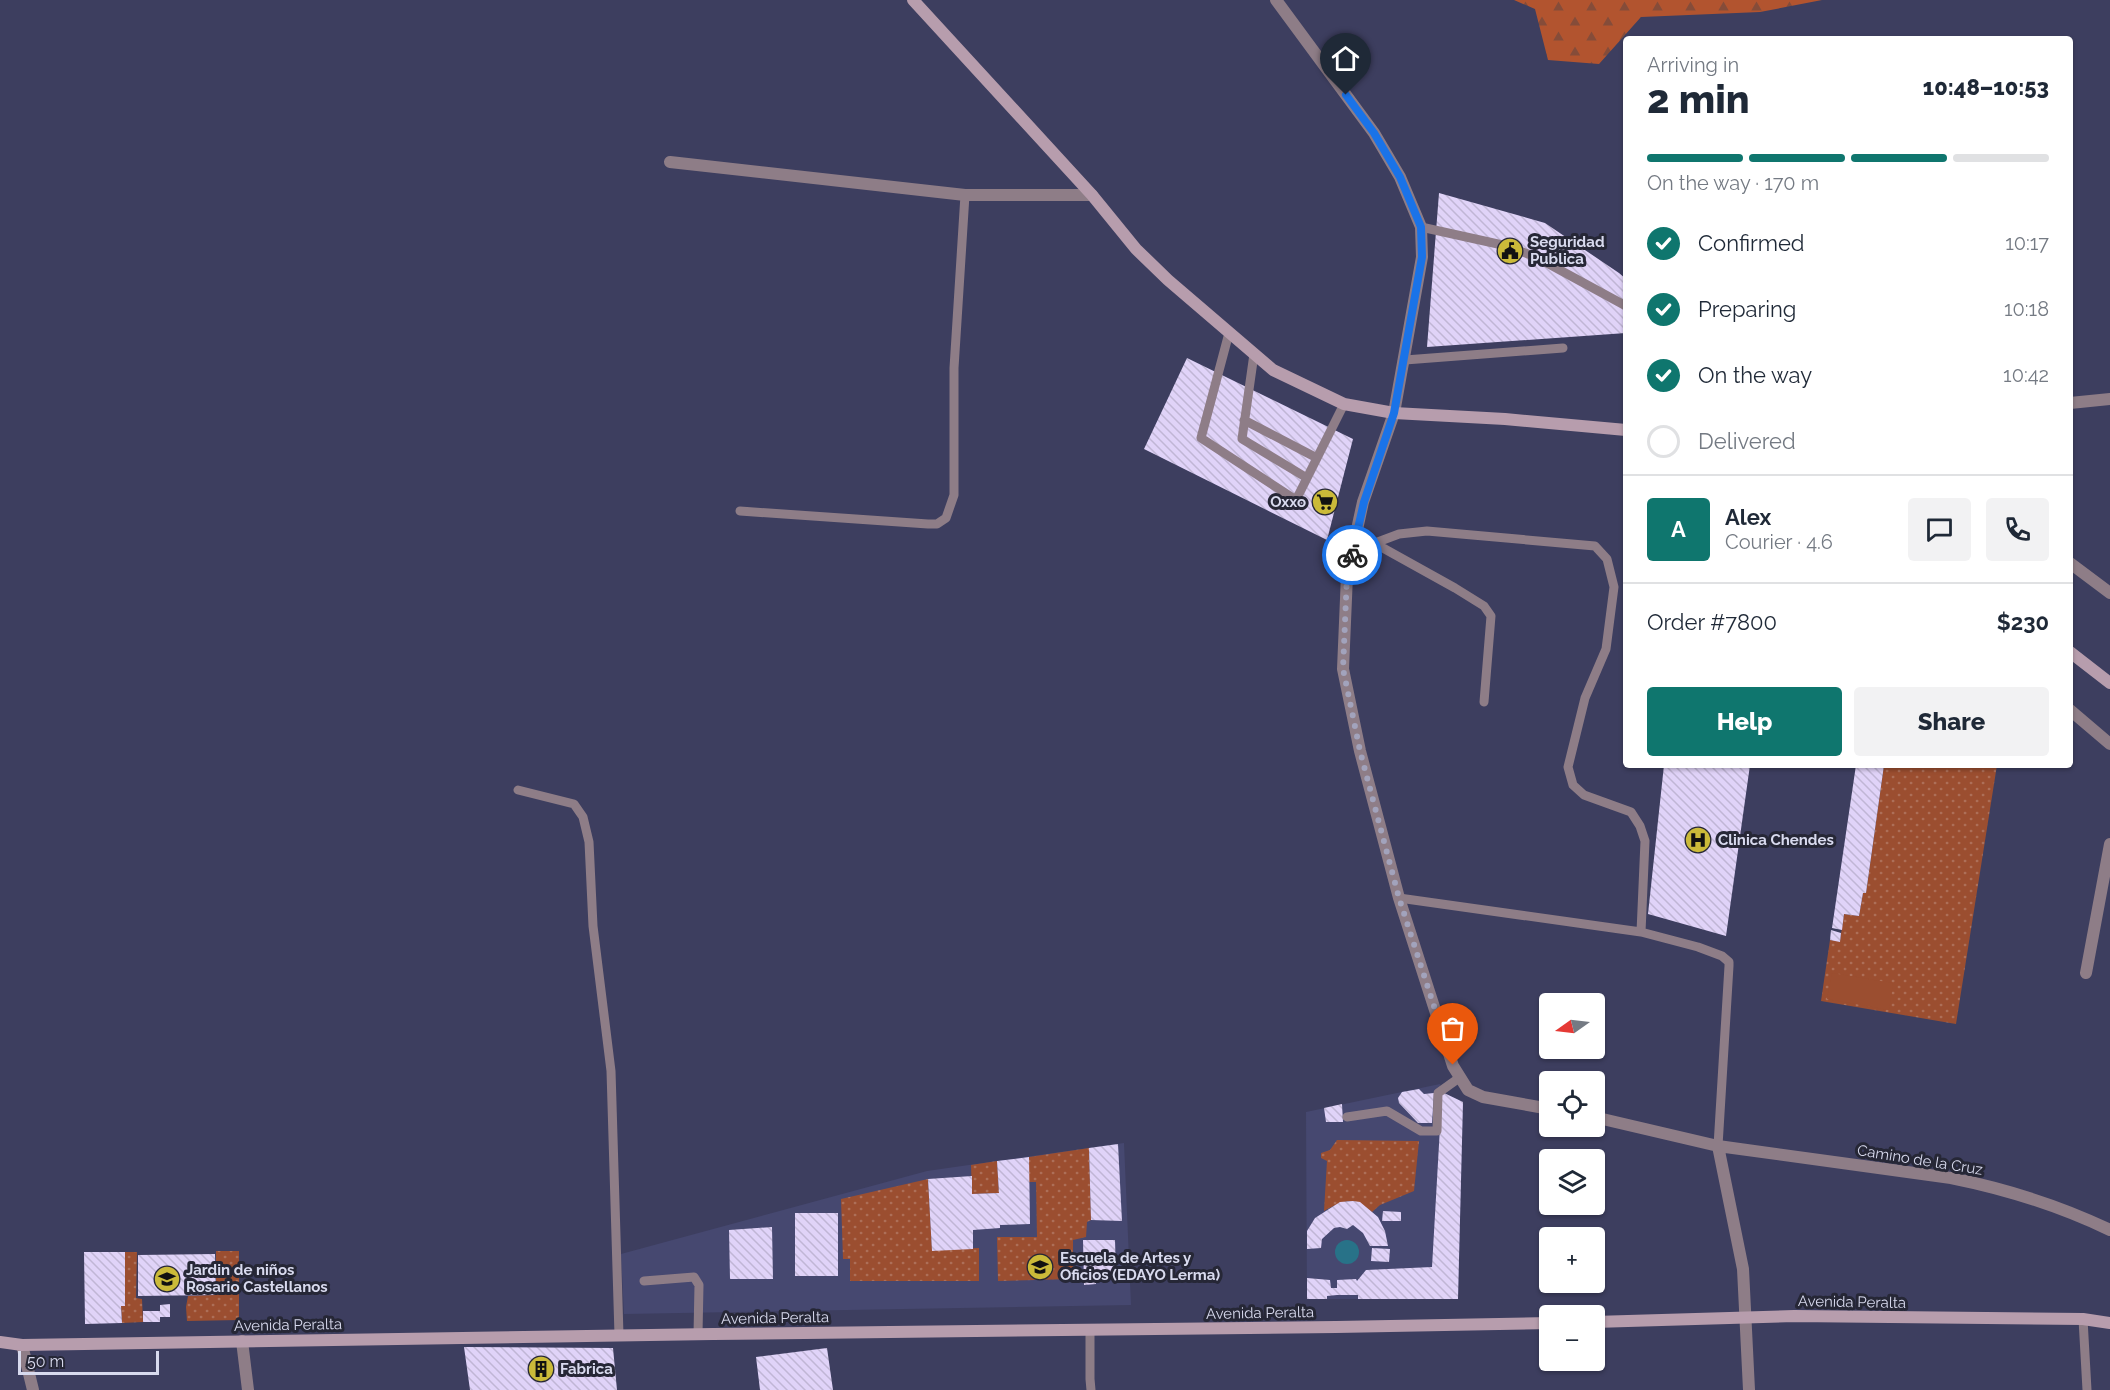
<!DOCTYPE html>
<meta charset="utf-8">
<style>
body{margin:0;font-family:Raleway,sans-serif;background:#f2f2f3;color:#1f2937;height:100vh;display:flex;flex-direction:column;font-size:22px;white-space:nowrap}
*{box-sizing:border-box;margin:0}
p{font-size:20px;color:#747a83}
.icon{flex:none;width:33px;height:33px;fill:none;stroke:currentColor;stroke-width:2;stroke-linecap:round;stroke-linejoin:round}
.map{position:relative;flex:1;overflow:hidden}
.panel{position:absolute;left:1623px;top:36px;width:450px;height:732px;display:flex;flex-direction:column;background:#fff;border-radius:6px;box-shadow:0 2px 4px #0004}
.panel>*{flex:none}
.needle{width:39px;rotate:256deg}
.controls{position:absolute;left:1539px;top:993px;display:grid;gap:12px}
.controls a{display:grid;place-items:center;width:66px;height:66px;border-radius:6px;background:#fff;box-shadow:0 2px 4px #0004;font-size:30px}
.scale{position:absolute;left:18px;bottom:15px;width:141px;box-sizing:border-box;padding-left:6px;border:3px solid #d8daee;border-top:0;font-size:16px;line-height:21px;white-space:nowrap;color:#d8daee;-webkit-text-stroke:4px #262736;paint-order:stroke}
.pin{position:absolute;display:grid;place-items:center;width:51px;height:51px;color:#fff;margin:-62px -26px;border-radius:50% 50% 50% 0;rotate:-45deg;box-shadow:0 0 6px #0007}
.pin .icon{rotate:45deg}
.courier{position:absolute;display:grid;place-items:center;width:60px;height:60px;margin:-30px;border:4px solid #1a73e8;border-radius:50%;background:#fff;color:#222;box-shadow:0 2px 8px #0007}
.summary em{font-style:normal;font-weight:800}
.summary div{display:flex;flex-direction:column-reverse}
.summary{display:flex;align-items:center;justify-content:space-between;height:102px;padding:0 24px}
h1{font-size:39px;font-weight:800;line-height:45px}
.bar{display:grid;grid-template-columns:repeat(4,1fr);gap:9px 6px;align-content:center;height:72px;padding:0 24px}
.bar i{height:8px;border-radius:4px;background:#e0e1e3}
.bar .current{background:#0f766e}
.bar p{grid-column:span 4}
.line{display:flex;align-items:center;gap:15px;padding:0 24px;border-top:2px solid #e0e1e3}
.line div{flex:1}
.round{display:grid;place-items:center;flex:none;width:63px;height:63px;border-radius:6px;background:#f2f2f3}
ol{padding:0 24px;list-style:none}
li{display:flex;align-items:center;gap:18px;height:66px}
li p{margin-inline-start:auto}
li .icon{padding:6px;border-radius:50%;background:#0f766e;color:#fff;stroke-width:4}
li:last-child{color:#747a83}
li i{width:33px;height:33px;border:3px solid #e0e1e3;border-radius:50%}
.button{display:flex;gap:12px;margin-top:auto;padding:12px 24px}
.button a{flex:1;height:69px;border-radius:6px;background:#0f766e;color:#fff;font-size:24px;font-weight:800;line-height:69px;text-align:center}
.button a+a{background:#f2f2f3;color:#1f2937}
.map>svg:first-child{display:block}
.built{fill:#464870}
.forest{fill:url(#forest-firs)}
.park{fill:url(#park-dots)}
.pitch{fill:#9b4e30}
.water{fill:#287288}
.building{fill:url(#building-back-hatch)}
.lines{fill:none;stroke-linecap:round;stroke-linejoin:round}
.lane{stroke:#8e7d87;stroke-width:9}
.street{stroke:#8e7d87;stroke-width:12}
.secondary{stroke:#b79dad;stroke-width:12}
.done{stroke:#a2a3bc;stroke-width:6;stroke-dasharray:0 10.8}
.route{stroke:#1a73e8;stroke-width:8}
.labels{text-anchor:middle;stroke-width:6;stroke-linejoin:round;paint-order:stroke}
.poi-label{font-size:15px;font-weight:bold;fill:#d8daee;stroke:#262736;text-anchor:start}
.street-label{font-size:15px;fill:#d8daee;stroke:#262736}
</style>
<div class="map">
<svg width="2110" height="1390" viewBox="0 0 2110 1390">
<defs>
<pattern id="forest-firs" width="22" height="20" patternUnits="userSpaceOnUse" patternTransform="scale(1.5)"><rect width="22" height="20" fill="#b2542f"/><path d="M5 1l3.5 6h-7zM16 11l3.5 6h-7z" fill="#854c39"/></pattern>
<pattern id="park-dots" width="8" height="8" patternUnits="userSpaceOnUse" patternTransform="scale(1.5)"><rect width="8" height="8" fill="#9b4e30"/><path d="M2 2h.1M6 6h.1" fill="none" stroke="#ad6f58" stroke-width="1.8" stroke-linecap="round"/></pattern>
<pattern id="building-back-hatch" width="6" height="6" patternUnits="userSpaceOnUse" patternTransform="scale(1.5)"><rect width="6" height="6" fill="#e0d3f8"/><path d="M-1 5l2 2M0 0l6 6M5-1l2 2" fill="none" stroke="#c0b6d5"/></pattern>
</defs>
<rect width="100%" height="100%" fill="#3d3e5f"/>
<path class="built" d="M 1440,1084 L 1442,1092 L 1463,1102 L 1458,1299 L 1307,1299 L 1306,1112 Z
M 1124,1143 L 1131,1305 L 624,1314 L 621,1254 L 927,1171 Z"/>
<path class="forest" d="M 1514,0 L 1822,0 L 1760,12 L 1641,17 L 1599,64 L 1548,60 L 1535,9 Z"/>
<path class="park" d="M 1884,765 L 1997,765 L 1956,1024 L 1821,1001 L 1830,940 L 1840,941 L 1844,914 L 1859,916 L 1863,893 L 1866,893 Z
M 1337,1140 L 1419,1141 L 1414,1191 L 1380,1205 L 1372,1212 C 1352,1196 1345,1200 1324,1211 L 1327,1161 L 1321,1158 L 1321,1153 L 1330,1150 Z
M 1089,1148 L 1091,1220 L 1087,1222 L 1086,1237 L 1073,1240 L 1073,1279 L 998,1281 L 997,1237 L 1037,1237 L 1036,1182 L 1029,1182 L 1029,1157 Z
M 997,1161 L 999,1193 L 972,1194 L 971,1165 Z
M 928,1179 L 932,1250 L 979,1248 L 979,1281 L 850,1281 L 850,1259 L 843,1259 L 841,1199 Z
M 216,1251 L 239,1251 L 239,1320 L 187,1321 L 186,1307 L 188,1296 L 216,1295 Z
M 125,1252 L 137,1252 L 136,1298 L 142,1299 L 143,1322 L 122,1323 L 121,1306 L 125,1306 Z"/>
<path class="pitch" d="M 1832,973 L 1893,983 L 1889,1010 L 1827,999 Z"/>
<path class="water" d="M1335 1252a12 12 0 1 1 24 0a12 12 0 1 1-24 0Z"/>
<path class="building" d="M 1439,193 L 1545,223 L 1619,273 L 1626,279 L 1626,333 L 1427,347 Z
M 1187,358 L 1353,439 L 1327,540 L 1144,449 Z
M 1664,765 L 1750,765 L 1726,936 L 1648,914 Z
M 1856,765 L 1884,765 L 1866,893 L 1863,893 L 1859,916 L 1844,914 L 1842,930 L 1832,928 Z
M 1831,930 L 1841,933 L 1840,942 L 1830,940 Z
M 1419,1089 L 1424,1094 L 1434,1093 L 1432,1123 L 1418,1123 L 1399,1103 L 1398,1098 L 1402,1092 Z
M 1442,1092 L 1463,1102 L 1458,1299 L 1358,1299 L 1358,1295 L 1337,1295 L 1327,1296 L 1327,1299 L 1307,1299 L 1307,1278 L 1330,1280 L 1331,1288 L 1337,1288 L 1337,1280 L 1356,1279 L 1357,1281 L 1366,1270 L 1432,1267 Z
M 1342,1104 L 1343,1122 L 1326,1122 L 1324,1108 Z
M 1118,1144 L 1122,1221 L 1091,1220 L 1089,1148 Z
M 1029,1157 L 1030,1224 L 1000,1225 L 1000,1228 L 973,1230 L 973,1249 L 932,1251 L 928,1179 L 972,1176 L 972,1194 L 999,1193 L 997,1161 Z
M 1353,1201 L 1360,1202 L 1378,1217 L 1385,1231 L 1388,1246 L 1370,1246 L 1363,1233 L 1353,1225 L 1347,1229 L 1340,1227 L 1334,1228 L 1322,1239 L 1321,1248 L 1307,1249 L 1307,1231 L 1315,1218 L 1340,1202 Z
M 1383,1211 L 1401,1212 L 1401,1221 L 1382,1221 Z
M 795,1213 L 838,1213 L 838,1276 L 795,1276 Z
M 772,1227 L 773,1279 L 730,1279 L 729,1230 Z
M 1083,1240 L 1115,1240 L 1116,1274 L 1096,1275 L 1096,1284 L 1084,1285 Z
M 1372,1248 L 1390,1249 L 1389,1262 L 1371,1261 Z
M 84,1252 L 125,1252 L 125,1306 L 121,1306 L 122,1323 L 85,1324 Z
M 215,1254 L 216,1295 L 138,1296 L 138,1255 Z
M 170,1304 L 170,1317 L 160,1317 L 160,1322 L 143,1322 L 143,1311 L 160,1311 L 160,1305 Z
M 464,1347 L 613,1348 L 617,1390 L 470,1390 Z
M 827,1348 L 833,1390 L 760,1390 L 756,1357 Z"/>
<g class="lines">
<path class="lane" d="M 1421,227 L 1507,246 L 1536,257 L 1626,306
M 1229,333 L 1201,438 L 1296,500 L 1344,404
M 1254,354 L 1242,439 L 1307,478
M 1405,360 L 1563,348
M 1244,420 L 1317,458
M 740,511 L 928,524 L 937,524 L 946,518 L 954,495 L 954,368 L 965,195
M 1356,533 L 1455,588 L 1484,606 L 1491,616 L 1484,702
M 1375,543 L 1399,534 L 1427,531 L 1595,546 L 1607,559 L 1614,587 L 1606,649 L 1585,698 L 1568,767 L 1573,785 L 1584,795 L 1631,812 L 1640,826 L 1645,841 L 1641,932
M 518,790 L 574,804 L 583,817 L 589,842 L 593,926 L 611,1071 L 619,1335
M 1399,898 L 1641,932 L 1698,947 L 1722,956 L 1729,962 L 1729,966 L 1718,1146
M 1347,1117 L 1387,1111 L 1421,1131 L 1437,1131 L 1438,1093 L 1459,1078
M 644,1281 L 694,1277 L 699,1285 L 698,1334
M 2083,1319 L 2087,1390
M 1090,1330 L 1090,1379 L 1091,1390"/>
<path class="street" d="M 1276,0 L 1374,133 L 1400,177 L 1421,227 L 1422,257 L 1394,413 L 1363,502 L 1347,575 L 1343,669 L 1360,751 L 1399,898 L 1453,1066 L 1468,1090 L 1483,1097 L 1550,1109
M 670,162 L 965,195 L 1092,195
M 2070,403 L 2110,399
M 2070,563 L 2110,593
M 2070,710 L 2110,744
M 2086,973 L 2110,844
M 1594,1117 L 1718,1146 L 1743,1269 L 1749,1390
M 1718,1146 L 1951,1178 C 2006,1189 2060,1206 2110,1230
M 242,1341 L 248,1390
M 22,1345 L 33,1390"/>
<path class="secondary" d="M 913,0 L 1092,195 L 1136,249 L 1168,280 L 1273,370 L 1344,404 L 1394,413 L 1505,419 L 1626,430
M 2070,652 L 2110,683
M 1594,1322 L 1794,1316 L 2083,1319 L 2110,1323
M 0,1342 L 22,1345 L 713,1334 L 1336,1327 L 1550,1323"/>
</g>
<g class="lines">
<path class="done" d="M 1352,555 L 1347,575 L 1343,669 L 1351,707 L 1360,751 L 1399,898 L 1453,1065"/>
<path class="route" d="M 1346,95 L 1374,133 L 1400,177 L 1421,227 L 1422,257 L 1394,413 L 1364,502 L 1352,555"/>
</g>
<defs>
<g id="civic-disc" transform="scale(1.35)"><circle r="9.5" fill="#cbba39" stroke="#262736"/><path d="M-.6-6.5H3V-4.5H.6V-3L4-1V1h2V6H-6V1h2V-1L-.6-3ZM-1.2 2.5V6h2.4V2.5Z" fill="#111"/></g>
<g id="supermarket-disc" transform="scale(1.35)"><circle r="9.5" fill="#cbba39" stroke="#262736"/><path d="M-6-5.5h2.5l.6 2H6L4.5 2H-2.5L-4.4-4H-6ZM-1.5 3.2a1.3 1.3 0 1 0 .1 0ZM3 3.2a1.3 1.3 0 1 0 .1 0Z" fill="#111"/></g>
<g id="hospital-disc" transform="scale(1.35)"><circle r="9.5" fill="#cbba39" stroke="#262736"/><path d="M-5-5h3v3.5h4V-5h3V5h-3V1.5h-4V5h-3Z" fill="#111"/></g>
<g id="school-disc" transform="scale(1.35)"><circle r="9.5" fill="#cbba39" stroke="#262736"/><path d="M0-5L7-2L0 1L-7-2ZM-4 1L0 2.5L4 1V4Q0 6-4 4Z" fill="#111"/></g>
<g id="building-disc" transform="scale(1.35)"><circle r="9.5" fill="#cbba39" stroke="#262736"/><path d="M-4-6H4V6H1V3H-1V6H-4ZM-2.5-4.3h1.7v1.8h-1.7ZM.8-4.3h1.7v1.8H.8ZM-2.5-1h1.7V.8h-1.7ZM.8-1h1.7V.8H.8Z" fill="#111"/></g>
</defs>
<g fill-rule="evenodd">
<use href="#civic-disc" x="1510" y="251"/>
<use href="#supermarket-disc" x="1325" y="502"/>
<use href="#hospital-disc" x="1698" y="840"/>
<use href="#school-disc" x="1040" y="1267"/>
<use href="#school-disc" x="167" y="1279"/>
<use href="#building-disc" x="541" y="1369"/>
</g>
<g class="labels">
<g class="poi-label">
<text x="1530" y="247">Seguridad<tspan x="1530" dy="17">Publica</tspan></text>
<text x="1306" y="507" text-anchor="end">Oxxo</text>
<text x="1718" y="845">Clinica Chendes</text>
<text x="1060" y="1263">Escuela de Artes y<tspan x="1060" dy="17">Oficios (EDAYO Lerma)</tspan></text>
<text x="186" y="1275">Jardin de niños<tspan x="186" dy="17">Rosario Castellanos</tspan></text>
<text x="560" y="1374">Fabrica</text>
</g>
<g class="street-label">
<text transform="translate(1920 1160) rotate(9)" y="5">Camino de la Cruz</text>
<text transform="translate(1852 1302) rotate(1)" y="5">Avenida Peralta</text>
<text transform="translate(1260 1313) rotate(-1)" y="5">Avenida Peralta</text>
<text transform="translate(775 1318) rotate(-1)" y="5">Avenida Peralta</text>
<text transform="translate(288 1325) rotate(-1)" y="5">Avenida Peralta</text>
</g>
</g>
</svg>
<div class="controls">
<a><svg class="needle" viewBox="-14 -14 28 28"><path d="M0-13l5 13h-10z" fill="#e53935"/><path d="M0 13l5-13h-10z" fill="#747a83"/></svg></a>
<a><svg class="icon" aria-label="locate" viewBox="0 0 24 24"><circle cx="12" cy="12" r="6"/><path d="M12 2v4M12 18v4M2 12h4M18 12h4"/></svg></a>
<a><svg class="icon" aria-label="layers" viewBox="0 0 24 24"><path d="M12 4l9 5-9 5-9-5zM3 14l9 5 9-5"/></svg></a>
<a>+</a>
<a>−</a>
</div>
<div class="scale">50 m</div>
<div class="pin" style="left:1453px;top:1065px;background:#ea580c"><svg class="icon" aria-label="bag" viewBox="0 0 24 24"><path d="M5 8h14l-1 12H6zM9 8a3 3 0 0 1 6 0"/></svg></div>
<div class="pin" style="left:1346px;top:95px;background:#1f2937"><svg class="icon" aria-label="home" viewBox="0 0 24 24"><path d="M3 11l9-7 9 7M6 9v11h12V9"/></svg></div>
<div class="courier" style="left:1352px;top:555px"><svg class="icon" aria-label="bike" viewBox="0 0 24 24"><circle cx="6" cy="16" r="4"/><circle cx="18" cy="16" r="4"/><path d="M6 16l4-8h5l3 8M10 8l3 8H6M13 5h3"/></svg></div>
<section class="panel">
<div class="summary"><div><h1>2 min</h1><p>Arriving in</p></div><em>10:48–10:53</em></div>
<div class="bar"><i class="current"></i><i class="current"></i><i class="current"></i><i></i><p>On the way · 170 m</p></div>
<ol>
<li><svg class="icon" aria-label="check" viewBox="0 0 24 24"><path d="M5 12l5 5 9-10"/></svg>Confirmed<p>10:17</p></li>
<li><svg class="icon" aria-label="check" viewBox="0 0 24 24"><path d="M5 12l5 5 9-10"/></svg>Preparing<p>10:18</p></li>
<li><svg class="icon" aria-label="check" viewBox="0 0 24 24"><path d="M5 12l5 5 9-10"/></svg>On the way<p>10:42</p></li>
<li><i></i>Delivered</li>
</ol>
<div class="line" style="height:108px"><b class="round" style="background:#0f766e;color:#fff">A</b><div><b>Alex</b><p>Courier · 4.6</p></div><a class="round"><svg class="icon" aria-label="chat" viewBox="0 0 24 24"><path d="M4 5h16v11H9l-5 4z"/></svg></a><a class="round"><svg class="icon" aria-label="phone" viewBox="0 0 24 24"><path d="M5 4h4l2 5-3 2q2 4 5 5l2-3 5 2v4C11 20 4 13 5 4z"/></svg></a></div>
<div class="line" style="height:78px"><div>Order #7800</div><b>$230</b></div>
<div class="button"><a>Help</a><a>Share</a></div>
</section>
</div>
